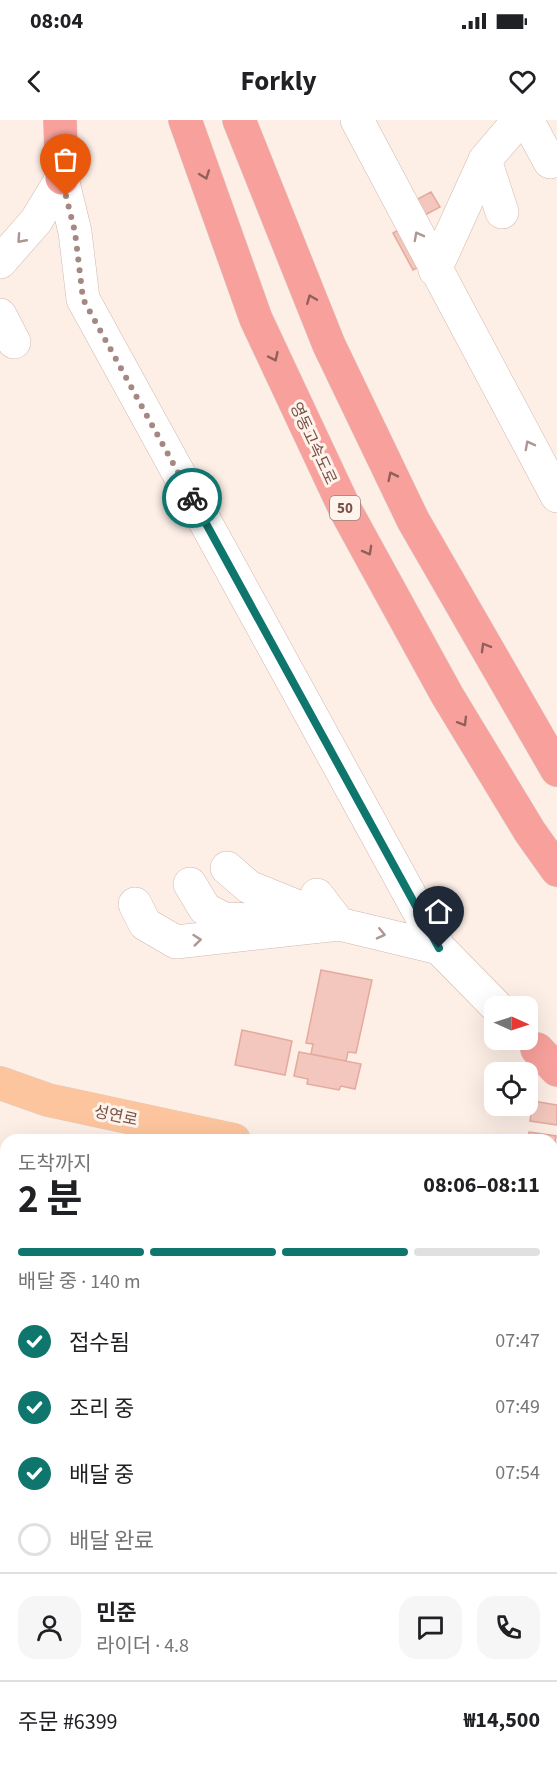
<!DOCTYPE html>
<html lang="ko">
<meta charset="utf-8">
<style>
body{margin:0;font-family:"Source Sans 3","Noto Sans KR",sans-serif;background:#f6f6f6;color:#202124;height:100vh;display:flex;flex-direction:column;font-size:22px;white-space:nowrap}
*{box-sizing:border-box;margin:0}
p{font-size:20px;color:#757577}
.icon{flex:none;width:33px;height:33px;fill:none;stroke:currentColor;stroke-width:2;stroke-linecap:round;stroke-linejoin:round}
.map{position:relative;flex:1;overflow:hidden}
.details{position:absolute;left:0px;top:1014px;width:558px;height:638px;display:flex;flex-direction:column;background:#fff;border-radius:18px 18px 0 0;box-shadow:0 6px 24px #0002}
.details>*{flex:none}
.needle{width:39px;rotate:93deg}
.buttons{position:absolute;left:484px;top:876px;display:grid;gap:12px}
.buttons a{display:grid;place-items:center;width:54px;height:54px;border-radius:12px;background:#fff;box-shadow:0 6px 24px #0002;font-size:30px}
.pin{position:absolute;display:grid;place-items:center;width:51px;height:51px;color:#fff;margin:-62px -26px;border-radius:50% 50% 50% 0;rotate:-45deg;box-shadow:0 0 6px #0007}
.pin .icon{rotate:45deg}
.courier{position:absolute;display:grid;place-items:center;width:60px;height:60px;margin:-30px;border:4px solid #0f766e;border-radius:50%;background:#fff;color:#222;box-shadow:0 2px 8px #0007}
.head em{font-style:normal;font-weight:700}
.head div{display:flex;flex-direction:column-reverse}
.head{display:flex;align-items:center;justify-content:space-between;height:102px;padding:0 18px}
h1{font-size:39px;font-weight:700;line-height:45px}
.bar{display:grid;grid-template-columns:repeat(4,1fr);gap:9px 6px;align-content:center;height:72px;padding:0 18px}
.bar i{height:8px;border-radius:4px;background:#e0e0e0}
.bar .on{background:#0f766e}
.bar p{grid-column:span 4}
.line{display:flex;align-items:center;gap:15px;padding:0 18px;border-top:2px solid #e0e0e0}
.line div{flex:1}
.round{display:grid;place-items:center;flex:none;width:63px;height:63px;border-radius:18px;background:#f6f6f6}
ol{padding:0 18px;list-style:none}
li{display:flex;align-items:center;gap:18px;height:66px}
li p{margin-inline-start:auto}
li .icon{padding:6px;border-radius:50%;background:#0f766e;color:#fff;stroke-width:4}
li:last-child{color:#757577}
li i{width:33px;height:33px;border:3px solid #e0e0e0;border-radius:50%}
.status{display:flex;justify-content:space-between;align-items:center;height:42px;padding:0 30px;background:#fff;direction:ltr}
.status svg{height:16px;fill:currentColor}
header{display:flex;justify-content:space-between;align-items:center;height:78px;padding:0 18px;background:#fff;font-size:27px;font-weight:700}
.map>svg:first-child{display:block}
.green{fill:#dcebc4}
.building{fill:#f3c7bd;stroke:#e5a99d;stroke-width:1.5}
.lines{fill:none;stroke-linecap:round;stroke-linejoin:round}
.minor-casing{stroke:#d1b7ae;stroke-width:34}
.major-casing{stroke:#d9cecc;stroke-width:34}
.highway-casing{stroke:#d9cecc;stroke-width:34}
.path{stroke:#d8aaa0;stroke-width:4;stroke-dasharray:1.5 4.5;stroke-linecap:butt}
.minor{stroke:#fff;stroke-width:33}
.major{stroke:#fcc59d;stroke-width:33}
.highway{stroke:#f8a19c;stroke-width:33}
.oneway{stroke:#90615a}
.oneway2{stroke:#ad9792}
.done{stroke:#a58881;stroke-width:6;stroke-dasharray:0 10.8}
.route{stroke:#0f766e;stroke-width:8}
.labels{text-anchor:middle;stroke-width:6;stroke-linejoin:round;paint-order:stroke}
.shield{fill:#fff4ec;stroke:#9f827b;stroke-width:1.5}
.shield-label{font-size:15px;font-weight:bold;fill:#76514a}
.street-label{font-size:16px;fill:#76514a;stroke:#fff4ec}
</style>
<div class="status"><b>08:04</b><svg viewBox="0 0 49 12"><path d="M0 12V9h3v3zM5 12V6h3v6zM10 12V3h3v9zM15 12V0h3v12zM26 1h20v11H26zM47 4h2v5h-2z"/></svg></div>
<header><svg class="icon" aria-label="back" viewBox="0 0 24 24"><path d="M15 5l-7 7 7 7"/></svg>Forkly<svg class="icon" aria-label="heart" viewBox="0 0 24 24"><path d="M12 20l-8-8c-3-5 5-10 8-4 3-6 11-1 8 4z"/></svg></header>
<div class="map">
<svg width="557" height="1651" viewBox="0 0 557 1651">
<rect width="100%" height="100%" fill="#fdefe6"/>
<path class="green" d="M 0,1206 L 6,1216 L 6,1646 L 552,1646 L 552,1229 L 557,1233 L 557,1651 L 0,1651 Z"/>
<path class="building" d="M 431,72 L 440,87 L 416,100 L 408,84 Z
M 411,103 L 431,140 L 413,150 L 393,113 Z
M 321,850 L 372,860 L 356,933 L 348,932 L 346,941 L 311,934 L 313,924 L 306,923 Z
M 242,910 L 292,921 L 285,955 L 235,945 Z
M 299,932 L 361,944 L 355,969 L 341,966 L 339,970 L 307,964 L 308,959 L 294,956 Z
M 533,981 L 557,985 L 557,1005 L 530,1001 Z
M 529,1012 L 556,1016 L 553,1035 L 552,1020 L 528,1020 Z"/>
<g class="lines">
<g class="minor-casing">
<path id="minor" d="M 357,0 L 557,376
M 527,0 L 550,42
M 62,58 L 75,112 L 83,179 L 439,828 L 496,886
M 502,92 L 485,40 L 519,0
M 0,142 L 36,101 L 62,58
M 435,150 L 485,40
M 0,195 L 14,222
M 227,748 L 249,767 L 335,802
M 190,764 L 205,789 L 224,799 L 259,800
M 317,775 L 339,804 L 439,828
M 135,784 L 145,804 L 176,822 L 339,804
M 552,1250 L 557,1254"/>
</g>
<g class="major-casing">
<path id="major" d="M 0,963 L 48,980 L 234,1020
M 552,1121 L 557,1123"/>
</g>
<g class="highway-casing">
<path id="highway" d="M 60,0 L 62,58
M 185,0 L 256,199 L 346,391 L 447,575 L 530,712 L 557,750
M 239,0 L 329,225 L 413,400 L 557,650
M 537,929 L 557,950"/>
</g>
<path class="path" d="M 552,1534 L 557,1527
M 469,1651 L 474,1646"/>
<use href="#minor" class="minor"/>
<use href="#major" class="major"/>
<use href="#highway" class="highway"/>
</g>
<defs><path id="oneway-chevron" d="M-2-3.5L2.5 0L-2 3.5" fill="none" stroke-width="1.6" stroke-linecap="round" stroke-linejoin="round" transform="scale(1.5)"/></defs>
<g class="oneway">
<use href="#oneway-chevron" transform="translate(205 55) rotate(70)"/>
<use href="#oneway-chevron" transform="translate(311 179) rotate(-112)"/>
<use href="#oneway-chevron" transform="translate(274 237) rotate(65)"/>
<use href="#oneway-chevron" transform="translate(392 356) rotate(-116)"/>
<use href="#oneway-chevron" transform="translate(368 431) rotate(61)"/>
<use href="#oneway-chevron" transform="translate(485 527) rotate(-120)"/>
<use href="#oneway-chevron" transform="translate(463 602) rotate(59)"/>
</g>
<g class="oneway2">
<use href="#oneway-chevron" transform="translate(418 116) rotate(-118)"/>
<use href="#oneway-chevron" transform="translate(21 119) rotate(132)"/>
<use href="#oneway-chevron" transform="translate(529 325) rotate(-118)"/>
<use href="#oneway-chevron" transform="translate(381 814) rotate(13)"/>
<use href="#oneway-chevron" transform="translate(197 820) rotate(-6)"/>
</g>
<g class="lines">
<path class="done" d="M 66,76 L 75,112 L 83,179 L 192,378"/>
<path class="route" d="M 192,378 L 439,828"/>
</g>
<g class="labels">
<rect class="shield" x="330" y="376" width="30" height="24" rx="4.5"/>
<g class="shield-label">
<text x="345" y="393">50</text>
</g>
<g class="street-label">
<text transform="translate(314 323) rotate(65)" y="6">영동고속도로</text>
<text transform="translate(116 995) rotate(12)" y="6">성연로</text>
</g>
</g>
</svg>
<div class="buttons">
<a><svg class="needle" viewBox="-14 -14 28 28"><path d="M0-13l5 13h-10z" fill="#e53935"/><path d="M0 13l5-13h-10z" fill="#757577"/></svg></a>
<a><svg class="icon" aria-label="locate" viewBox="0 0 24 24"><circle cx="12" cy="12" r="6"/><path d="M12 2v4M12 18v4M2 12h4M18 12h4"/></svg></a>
</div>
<div class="pin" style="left:66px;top:76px;background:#ea580c"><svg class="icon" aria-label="bag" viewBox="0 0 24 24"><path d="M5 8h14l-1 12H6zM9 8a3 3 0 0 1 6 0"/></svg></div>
<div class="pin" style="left:439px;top:828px;background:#1f2937"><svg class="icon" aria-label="home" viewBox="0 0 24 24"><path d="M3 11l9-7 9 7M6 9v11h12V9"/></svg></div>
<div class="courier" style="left:192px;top:378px"><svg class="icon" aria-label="bike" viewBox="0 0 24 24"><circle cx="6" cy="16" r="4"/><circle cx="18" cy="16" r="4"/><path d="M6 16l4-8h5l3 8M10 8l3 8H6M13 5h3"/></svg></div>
<section class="details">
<div class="head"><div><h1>2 분</h1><p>도착까지</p></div><em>08:06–08:11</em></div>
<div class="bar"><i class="on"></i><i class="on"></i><i class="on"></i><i></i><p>배달 중 · 140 m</p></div>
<ol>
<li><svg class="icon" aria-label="check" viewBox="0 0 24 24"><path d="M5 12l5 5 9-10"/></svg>접수됨<p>07:47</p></li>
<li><svg class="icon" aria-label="check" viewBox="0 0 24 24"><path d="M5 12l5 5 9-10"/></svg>조리 중<p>07:49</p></li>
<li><svg class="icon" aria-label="check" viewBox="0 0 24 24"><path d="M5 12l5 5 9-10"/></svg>배달 중<p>07:54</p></li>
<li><i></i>배달 완료</li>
</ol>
<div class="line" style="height:108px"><a class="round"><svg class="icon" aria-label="person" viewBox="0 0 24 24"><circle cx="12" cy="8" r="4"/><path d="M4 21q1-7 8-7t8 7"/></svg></a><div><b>민준</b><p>라이더 · 4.8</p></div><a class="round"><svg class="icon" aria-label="chat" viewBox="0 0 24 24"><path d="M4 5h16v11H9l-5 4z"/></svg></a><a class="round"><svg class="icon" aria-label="phone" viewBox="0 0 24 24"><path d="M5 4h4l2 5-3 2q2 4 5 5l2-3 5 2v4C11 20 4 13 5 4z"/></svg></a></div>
<div class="line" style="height:78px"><div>주문 #6399</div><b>₩14,500</b></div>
</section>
</div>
